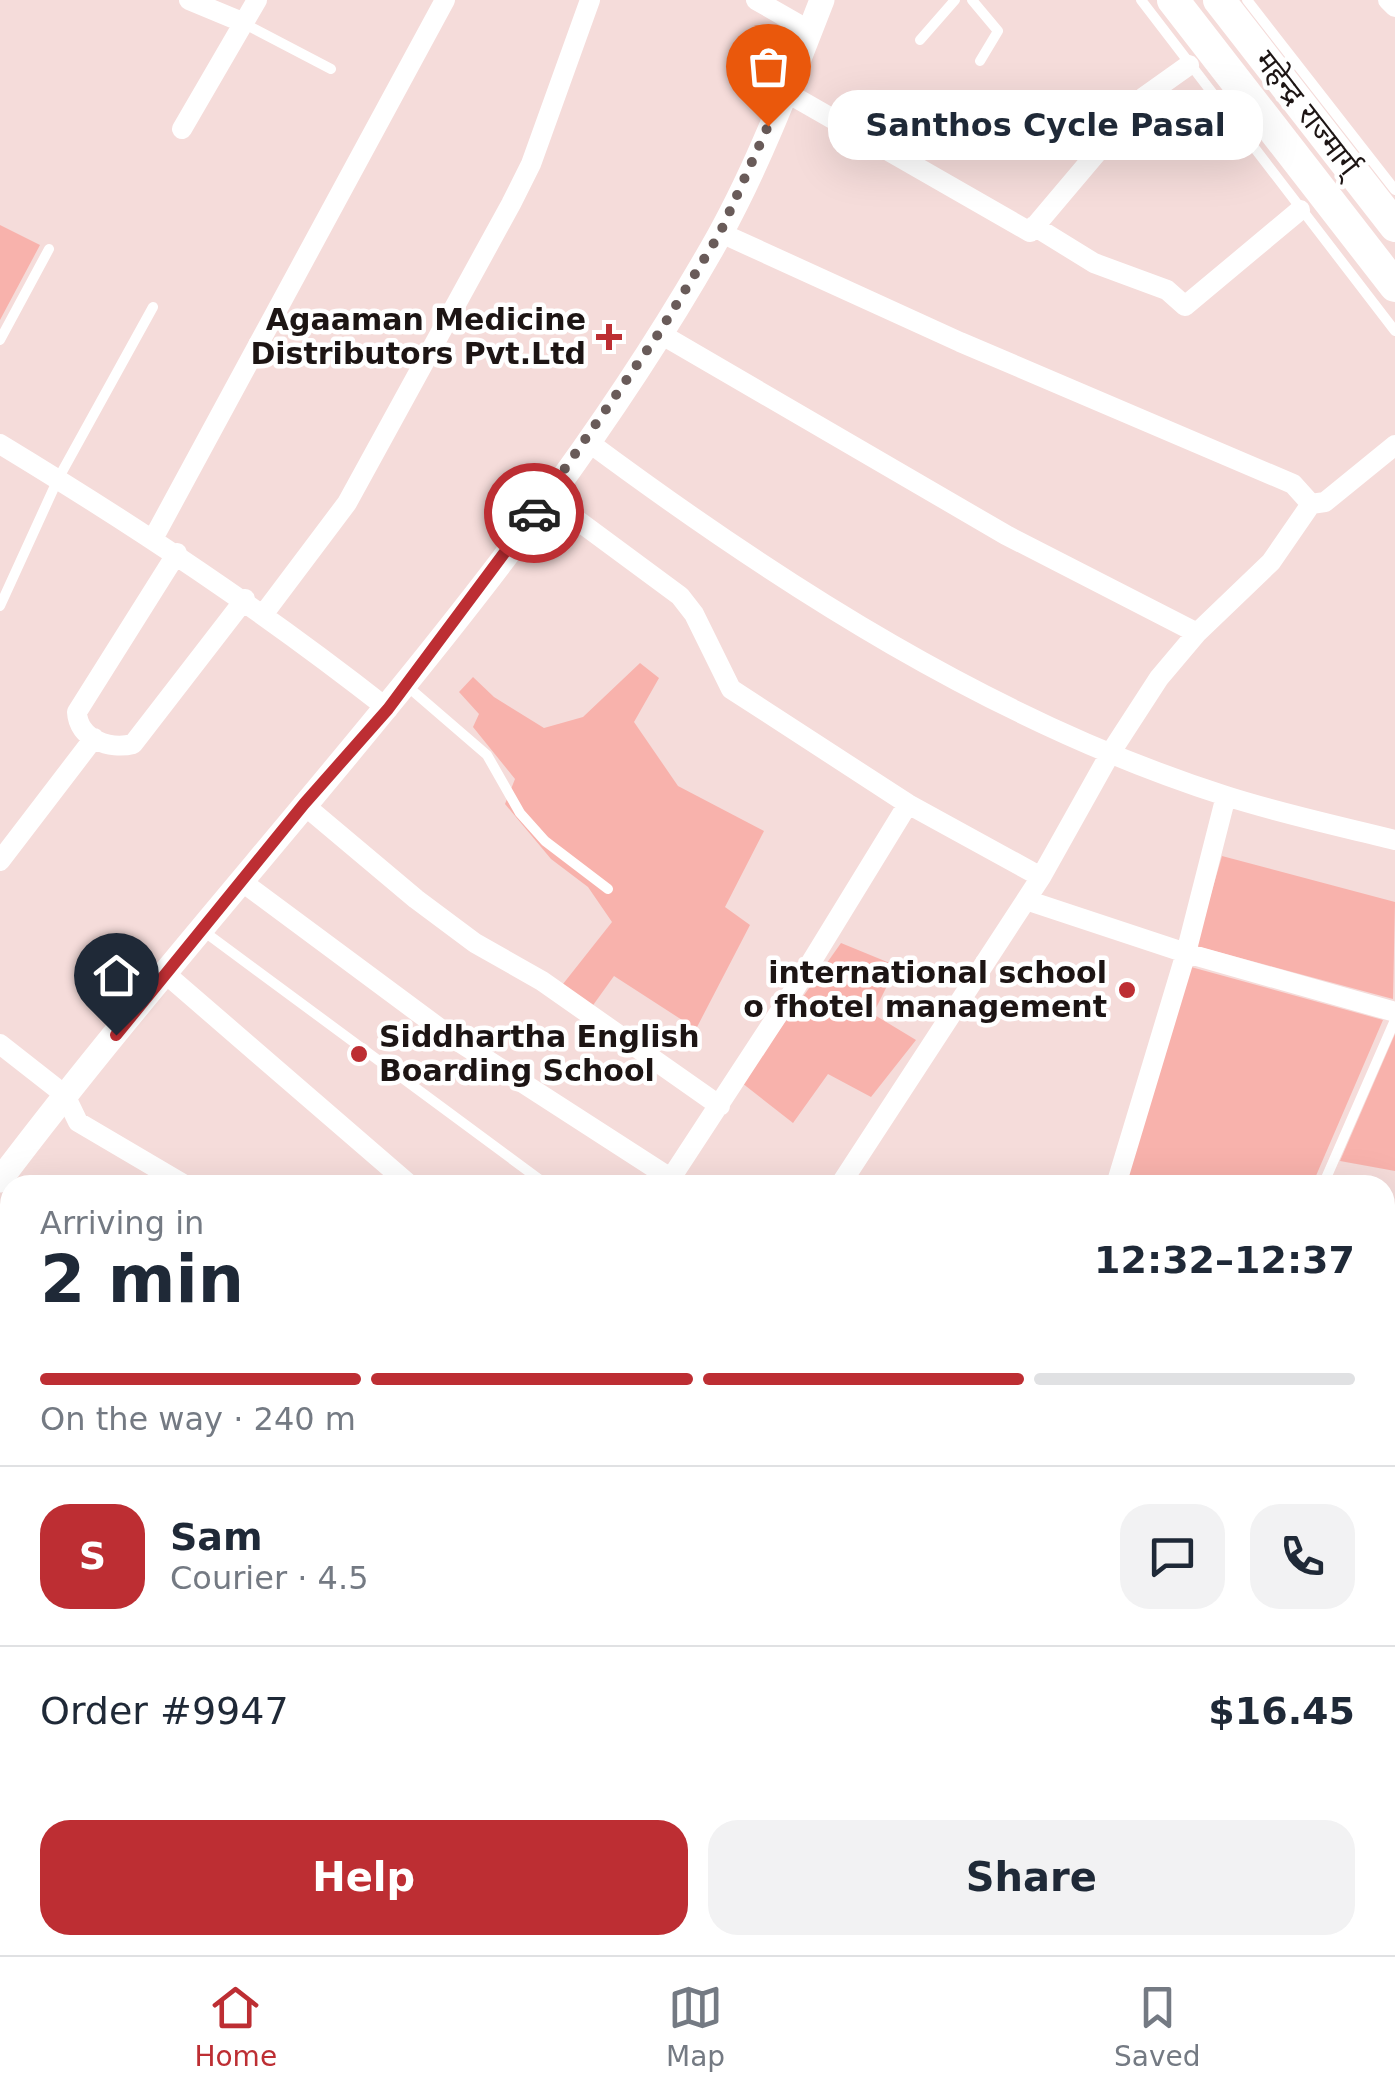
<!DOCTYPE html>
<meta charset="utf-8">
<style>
body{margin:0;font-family:"DejaVu Sans","Noto Sans Devanagari",sans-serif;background:#f2f2f3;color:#1f2937;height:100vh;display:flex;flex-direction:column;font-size:38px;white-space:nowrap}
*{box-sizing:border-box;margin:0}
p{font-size:32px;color:#747a83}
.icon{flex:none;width:55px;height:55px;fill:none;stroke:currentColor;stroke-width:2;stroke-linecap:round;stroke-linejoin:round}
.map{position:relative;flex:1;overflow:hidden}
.drawer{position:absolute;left:0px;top:1175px;width:1395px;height:780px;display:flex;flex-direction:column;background:#fff;border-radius:30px 30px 0 0;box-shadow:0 10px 40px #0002}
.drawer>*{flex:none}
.pin{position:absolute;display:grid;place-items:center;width:85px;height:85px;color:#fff;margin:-102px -42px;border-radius:50% 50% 50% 0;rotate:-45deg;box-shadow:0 0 10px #0007}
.pin .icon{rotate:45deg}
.courier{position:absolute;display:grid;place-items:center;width:100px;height:100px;margin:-50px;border:8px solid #bd2e33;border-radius:50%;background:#fff;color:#222;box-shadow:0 2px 12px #0007}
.bubble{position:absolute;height:70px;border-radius:30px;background:#fff;box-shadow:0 10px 40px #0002;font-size:32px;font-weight:600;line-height:70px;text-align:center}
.overview em{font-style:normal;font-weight:600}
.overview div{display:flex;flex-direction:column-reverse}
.overview{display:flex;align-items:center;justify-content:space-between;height:170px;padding:0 40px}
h1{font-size:65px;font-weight:600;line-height:75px}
.bar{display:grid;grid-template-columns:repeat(4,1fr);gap:15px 10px;align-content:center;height:120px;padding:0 40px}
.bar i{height:12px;border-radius:8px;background:#e0e1e3}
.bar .selected{background:#bd2e33}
.bar p{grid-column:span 4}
.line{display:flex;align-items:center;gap:25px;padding:0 40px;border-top:2px solid #e0e1e3}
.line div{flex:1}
.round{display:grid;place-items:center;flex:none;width:105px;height:105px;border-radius:30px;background:#f2f2f3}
.action{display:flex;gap:20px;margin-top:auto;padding:20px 40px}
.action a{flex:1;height:115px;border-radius:30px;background:#bd2e33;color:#fff;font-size:40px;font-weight:600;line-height:115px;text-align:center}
.action a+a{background:#f2f2f3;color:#1f2937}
.tabs{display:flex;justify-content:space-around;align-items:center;height:140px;border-top:2px solid #e0e1e3;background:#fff;font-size:28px;color:#747a83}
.tabs a{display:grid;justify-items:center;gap:5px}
.tabs .selected{color:#bd2e33}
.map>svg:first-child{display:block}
.green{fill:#f8b2ac}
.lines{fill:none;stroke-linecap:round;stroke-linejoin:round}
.service{stroke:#fff;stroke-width:10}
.minor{stroke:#fff;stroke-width:20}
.tertiary{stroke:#fff;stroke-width:25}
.trunk{stroke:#fff;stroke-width:32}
.done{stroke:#695b59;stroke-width:10;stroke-dasharray:0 18}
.route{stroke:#bd2e33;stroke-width:12}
.poi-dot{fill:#bd2e33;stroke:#fff;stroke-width:4}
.labels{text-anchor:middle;stroke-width:9;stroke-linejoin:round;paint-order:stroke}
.street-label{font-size:30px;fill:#1d1514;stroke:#fff}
.poi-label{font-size:30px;font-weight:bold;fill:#1d1514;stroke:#fff;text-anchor:end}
</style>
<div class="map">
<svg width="1395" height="1955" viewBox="0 0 1395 1955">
<rect width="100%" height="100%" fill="#f5dcda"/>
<path class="green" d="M 0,225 L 40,245 L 0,320 Z
M 640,663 L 659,678 L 634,722 L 678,786 L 764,831 L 725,907 L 750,925 L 696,1029 L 614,976 L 591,1008 L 563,984 L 612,922 L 588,887 L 551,859 L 505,804 L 515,779 L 473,727 L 479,714 L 459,692 L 473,677 L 494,697 L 544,728 L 583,717 Z
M 1222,856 L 1395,902 L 1393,999 L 1196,946 Z
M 841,943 L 897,966 L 873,1014 L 916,1040 L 871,1097 L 828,1074 L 793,1123 L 742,1083 Z
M 1191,967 L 1383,1020 L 1312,1185 L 1123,1185 Z
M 1395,1034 L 1395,1171 L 1340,1161 Z"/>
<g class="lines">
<path class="service" d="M 972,0 L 998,31 L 980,61
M 1141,0 L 1395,331
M 1247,0 L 1395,190
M 243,23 L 331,69
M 920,40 L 955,0
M 0,340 L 49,249
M 0,606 L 58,479 L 153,307
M 407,686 L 487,755 L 520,813 L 545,841 L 608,889
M 202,930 L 547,1185
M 1323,1185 L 1395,1020
M 1385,1665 L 1395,1661
M 1165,1945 L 1170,1955
M 1345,1945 L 1351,1955
M 961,1955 L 982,1945"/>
<path class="minor" d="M 189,0 L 242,22
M 756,0 L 810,31
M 1388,0 L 1395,7
M 784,91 L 1030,232 L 1144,97 L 1189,65
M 182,129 L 257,0
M 1034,226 L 1094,263 L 1167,290 L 1185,306 L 1300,210
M 721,233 L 960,342 L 1293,484 L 1311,504
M 659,333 L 1006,535 L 1197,633
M 587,441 C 781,585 994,722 1226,796 C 1282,814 1339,826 1395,840
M 0,444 C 137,527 262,610 388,709
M 546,497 L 680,596 L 694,614 L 731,689 L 908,804 L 1041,877
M 154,537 L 445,0
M 177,553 L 77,712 C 78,739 110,750 133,744 L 245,599
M 265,612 L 347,503 L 511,204 L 531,164 L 590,0
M 303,804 L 416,899 L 475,943 L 542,981 L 720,1106
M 0,861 L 94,738
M 241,881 L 450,1036 L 681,1185
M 1026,900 L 1186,953 L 1395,1012
M 167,975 L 410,1185
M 0,1044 L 65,1095 L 78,1122 L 185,1185
M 671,1178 L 794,990 L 908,804
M 840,1185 L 1041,877 L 1111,752 L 1159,678 L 1197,633 L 1271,562 L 1311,504 L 1325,502 L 1395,445
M 1116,1185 L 1186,953 L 1226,796
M 0,1338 L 10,1343
M 0,1432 L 10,1438
M 1385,1508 L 1395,1502
M 0,1601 L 10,1606
M 0,1946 L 10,1941
M 572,1955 L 590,1945"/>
<path class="tertiary" d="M 0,1180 C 237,866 525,582 719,236 C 759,164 792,77 822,0"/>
<path class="trunk" d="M 1173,0 L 1395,286
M 1219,0 L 1395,226"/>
</g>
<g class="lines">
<path class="done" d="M 534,513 L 659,333 L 720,233 L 768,126"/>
<path class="route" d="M 116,1035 L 304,804 L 388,709 L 534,513"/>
</g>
<g class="poi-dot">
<path d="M604 322h10v10h10v10h-10v10h-10v-10h-10v-10h10z"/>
<circle cx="1127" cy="990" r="10"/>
<circle cx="359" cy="1054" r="10"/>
</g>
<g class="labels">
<g class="street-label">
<text transform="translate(1307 113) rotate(52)" y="10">महेन्द्र राज्मार्ग्</text>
</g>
<g class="poi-label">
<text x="586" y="330">Agaaman Medicine<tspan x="586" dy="34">Distributors Pvt.Ltd</tspan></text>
<text x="1107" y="983">international school<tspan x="1107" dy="34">o fhotel management</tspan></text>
<text x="379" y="1047" text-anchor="start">Siddhartha English<tspan x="379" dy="34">Boarding School</tspan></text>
</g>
</g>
</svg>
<div class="pin" style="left:768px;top:126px;background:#ea580c"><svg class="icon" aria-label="bag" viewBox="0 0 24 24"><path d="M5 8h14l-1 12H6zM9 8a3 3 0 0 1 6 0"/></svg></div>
<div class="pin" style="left:116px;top:1035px;background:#1f2937"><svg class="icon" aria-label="home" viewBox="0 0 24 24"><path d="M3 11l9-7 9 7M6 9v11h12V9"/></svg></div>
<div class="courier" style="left:534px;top:513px"><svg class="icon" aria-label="car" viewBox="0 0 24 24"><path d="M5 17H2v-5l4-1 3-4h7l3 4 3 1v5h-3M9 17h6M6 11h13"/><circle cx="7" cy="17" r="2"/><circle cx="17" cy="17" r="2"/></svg></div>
<div class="bubble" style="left:828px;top:90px;width:435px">Santhos Cycle Pasal</div>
<section class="drawer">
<div class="overview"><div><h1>2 min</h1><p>Arriving in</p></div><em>12:32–12:37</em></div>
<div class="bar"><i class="selected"></i><i class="selected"></i><i class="selected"></i><i></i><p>On the way · 240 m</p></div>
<div class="line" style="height:180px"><b class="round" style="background:#bd2e33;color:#fff">S</b><div><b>Sam</b><p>Courier · 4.5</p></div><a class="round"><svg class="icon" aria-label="chat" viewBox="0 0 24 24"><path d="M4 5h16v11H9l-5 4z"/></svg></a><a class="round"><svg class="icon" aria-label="phone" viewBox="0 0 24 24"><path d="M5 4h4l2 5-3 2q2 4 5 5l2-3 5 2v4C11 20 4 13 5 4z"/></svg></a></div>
<div class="line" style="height:130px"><div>Order #9947</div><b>$16.45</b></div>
<div class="action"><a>Help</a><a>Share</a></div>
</section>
</div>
<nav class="tabs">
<a class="selected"><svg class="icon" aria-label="home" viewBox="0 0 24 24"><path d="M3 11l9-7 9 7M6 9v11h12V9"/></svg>Home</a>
<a><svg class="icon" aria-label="map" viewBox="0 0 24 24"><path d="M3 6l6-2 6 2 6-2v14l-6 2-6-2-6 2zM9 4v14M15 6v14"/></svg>Map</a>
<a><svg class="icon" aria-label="saved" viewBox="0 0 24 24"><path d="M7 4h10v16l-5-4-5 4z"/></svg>Saved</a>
</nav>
